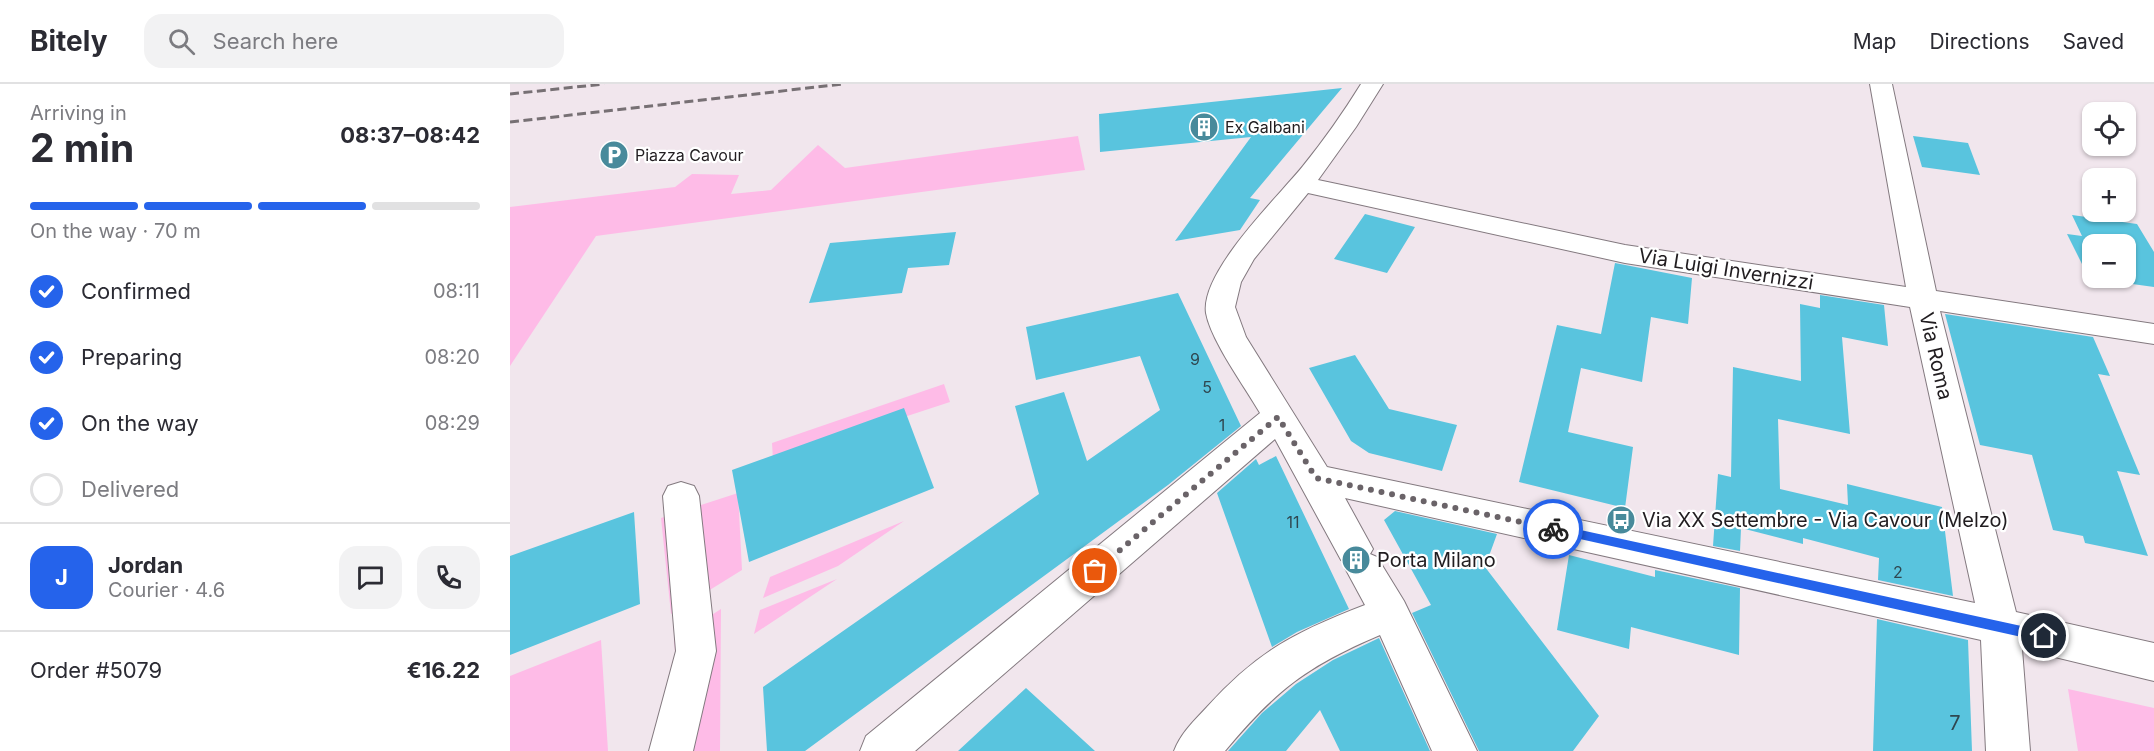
<!DOCTYPE html>
<meta charset="utf-8">
<style>
body{margin:0;font-family:Inter,sans-serif;background:#f2f2f3;color:#2b2b33;height:100vh;display:flex;flex-direction:column;font-size:22px;white-space:nowrap}
*{box-sizing:border-box;margin:0}
p{font-size:20px;color:#7c7c81}
.icon{flex:none;width:33px;height:33px;fill:none;stroke:currentColor;stroke-width:2;stroke-linecap:round;stroke-linejoin:round}
.map{position:relative;flex:1;overflow:hidden}
.sheet{display:flex;flex-direction:column;background:#fff;width:510px}
.sheet>*{flex:none}
.controls{position:absolute;left:1572px;top:18px;display:grid;gap:12px}
.controls a{display:grid;place-items:center;width:54px;height:54px;border-radius:12px;background:#fff;box-shadow:0 2px 4px #0004;font-size:30px}
.pin{position:absolute;display:grid;place-items:center;width:51px;height:51px;color:#fff;margin:-26px;border:3px solid #fff;border-radius:50%;box-shadow:0 2px 6px #0007}
.courier{position:absolute;display:grid;place-items:center;width:60px;height:60px;margin:-30px;border:4px solid #2563eb;border-radius:50%;background:#fff;color:#222;box-shadow:0 2px 8px #0007}
.headline em{font-style:normal;font-weight:700}
.headline div{display:flex;flex-direction:column-reverse}
.headline{display:flex;align-items:center;justify-content:space-between;height:102px;padding:0 30px}
h1{font-size:39px;font-weight:700;line-height:45px}
.bar{display:grid;grid-template-columns:repeat(4,1fr);gap:9px 6px;align-content:center;height:72px;padding:0 30px}
.bar i{height:8px;border-radius:4px;background:#e1e1e2}
.bar .on{background:#2563eb}
.bar p{grid-column:span 4}
.line{display:flex;align-items:center;gap:15px;padding:0 30px;border-top:2px solid #e1e1e2}
.line div{flex:1}
.round{display:grid;place-items:center;flex:none;width:63px;height:63px;border-radius:18px;background:#f2f2f3}
ol{padding:0 30px;list-style:none}
li{display:flex;align-items:center;gap:18px;height:66px}
li p{margin-inline-start:auto}
li .icon{padding:6px;border-radius:50%;background:#2563eb;color:#fff;stroke-width:4}
li:last-child{color:#7c7c81}
li i{width:33px;height:33px;border:3px solid #e1e1e2;border-radius:50%}
header{display:flex;align-items:center;gap:36px;box-sizing:border-box;height:84px;padding:0 30px;background:#fff;border-bottom:2px solid #e1e1e2}
header strong{font-size:28px}
nav{display:flex;gap:33px;margin-inline-start:auto;font-size:21px}
.search{width:420px;height:54px;background:#f2f2f3;display:flex;align-items:center;gap:15px;box-sizing:border-box;padding:0 21px;border-radius:18px;color:#7c7c81;font-size:22px}
main{display:flex;flex:1;min-height:0}
.map>svg:first-child{display:block}
.green{fill:#febbe7}
.building{fill:#59c4de;fill-rule:evenodd}
.lines{fill:none;stroke-linecap:round;stroke-linejoin:round}
.minor-casing{stroke:#83797f;stroke-width:2}
.minor{fill:#fff;fill-rule:evenodd}
.rail{stroke:#777074;stroke-width:3;stroke-dasharray:9 4.5;stroke-linecap:butt}
.route{fill:#2563eb}
.done{stroke:#6a6368;stroke-width:6;stroke-dasharray:0 10.8}
.labels{text-anchor:middle;stroke-width:4.5;stroke-linejoin:round;paint-order:stroke}
.far-poi-label{font-size:16px;fill:#211d20;stroke:#fff;text-anchor:start}
.number-label{font-size:16px;fill:#2f4750}
.street-label{font-size:20px;fill:#211d20;stroke:#fff}
.poi-label{font-size:20px;fill:#211d20;stroke:#fff;text-anchor:start}
.near-number-label{font-size:20px;fill:#2f4750}
</style>
<header>
<strong>Bitely</strong>
<div class="search"><svg class="icon" aria-label="search" viewBox="0 0 24 24"><circle cx="10" cy="10" r="6"/><path d="M15 15l6 6"/></svg>Search here</div>
<nav><a>Map</a><a>Directions</a><a>Saved</a></nav>
</header>
<main>
<section class="sheet">
<div class="headline"><div><h1>2 min</h1><p>Arriving in</p></div><em>08:37–08:42</em></div>
<div class="bar"><i class="on"></i><i class="on"></i><i class="on"></i><i></i><p>On the way · 70 m</p></div>
<ol>
<li><svg class="icon" aria-label="check" viewBox="0 0 24 24"><path d="M5 12l5 5 9-10"/></svg>Confirmed<p>08:11</p></li>
<li><svg class="icon" aria-label="check" viewBox="0 0 24 24"><path d="M5 12l5 5 9-10"/></svg>Preparing<p>08:20</p></li>
<li><svg class="icon" aria-label="check" viewBox="0 0 24 24"><path d="M5 12l5 5 9-10"/></svg>On the way<p>08:29</p></li>
<li><i></i>Delivered</li>
</ol>
<div class="line" style="height:108px"><b class="round" style="background:#2563eb;color:#fff">J</b><div><b>Jordan</b><p>Courier · 4.6</p></div><a class="round"><svg class="icon" aria-label="chat" viewBox="0 0 24 24"><path d="M4 5h16v11H9l-5 4z"/></svg></a><a class="round"><svg class="icon" aria-label="phone" viewBox="0 0 24 24"><path d="M5 4h4l2 5-3 2q2 4 5 5l2-3 5 2v4C11 20 4 13 5 4z"/></svg></a></div>
<div class="line" style="height:78px"><div>Order #5079</div><b>€16.22</b></div>
</section>
<div class="map">
<svg width="1644" height="667" viewBox="0 0 1644 667">
<rect width="100%" height="100%" fill="#f1e6ed"/>
<path class="green" d="M 568,52 L 575,86 L 86,152 L 0,282 L 0,123 L 165,103 L 182,90 L 229,91 L 221,110 L 261,106 L 308,61 L 335,84 Z
M 434,300 L 440,318 L 263,376 L 262,359 Z
M 228,409 L 232,486 L 161,530 L 151,434 Z
M 394,437 L 328,482 L 253,514 L 260,493 Z
M 327,495 L 244,550 L 250,526 Z
M 211,525 L 210,667 L 173,667 L 164,555 Z
M 91,556 L 98,667 L 0,667 L 0,592 Z
M 1558,605 L 1644,624 L 1644,667 L 1568,667 Z"/>
<path class="building" d="M 832,4 L 740,114 L 750,116 L 730,146 L 665,157 L 741,53 L 590,68 L 589,30 Z
M 1403,52 L 1458,59 L 1470,91 L 1412,83 Z
M 855,130 L 905,143 L 877,189 L 824,175 Z
M 1562,131 L 1627,140 L 1644,168 L 1644,203 L 1579,194 L 1557,150 L 1572,152 ZM 1582,160 L 1616,160 L 1616,194 L 1582,194 Z
M 446,148 L 439,181 L 398,184 L 392,209 L 299,219 L 320,159 Z
M 1105,179 L 1182,194 L 1178,240 L 1141,233 L 1132,298 L 1071,284 L 1058,348 L 1123,363 L 1115,424 L 1009,398 L 1047,241 L 1091,250 Z
M 668,209 L 731,342 L 658,401 L 295,667 L 257,667 L 253,603 L 529,410 L 505,322 L 554,308 L 577,377 L 650,326 L 630,272 L 526,296 L 516,243 Z
M 1310,211 L 1374,221 L 1378,262 L 1332,253 L 1340,350 L 1268,335 L 1270,405 L 1338,421 L 1337,400 L 1432,423 L 1443,512 L 1368,496 L 1369,474 L 1293,454 L 1293,460 L 1231,444 L 1230,467 L 1203,462 L 1208,390 L 1221,393 L 1223,283 L 1291,297 L 1290,220 L 1310,224 Z
M 1435,230 L 1583,253 L 1600,292 L 1588,290 L 1630,391 L 1607,387 L 1638,472 L 1575,459 L 1573,452 L 1543,446 L 1522,371 L 1470,361 Z
M 845,271 L 879,325 L 947,341 L 932,387 L 859,369 L 841,357 L 799,284 Z
M 394,324 L 424,404 L 239,478 L 222,386 Z
M 766,372 L 839,525 L 787,548 L 762,563 L 707,409 L 746,375 L 749,381 Z
M 885,427 L 987,450 L 975,483 L 1089,632 L 1063,667 L 969,667 L 902,529 L 921,521 L 874,436 Z
M 124,428 L 130,520 L 0,571 L 0,472 Z
M 1059,471 L 1145,493 L 1145,486 L 1230,504 L 1229,571 L 1121,543 L 1119,565 L 1047,546 Z
M 1367,535 L 1458,556 L 1462,667 L 1363,667 Z
M 869,554 L 920,667 L 830,667 L 810,626 L 776,667 L 718,667 L 752,629 L 786,600 L 823,576 Z
M 516,604 L 585,667 L 448,667 Z"/>
<g class="lines">
<g class="minor-casing">
<path id="minor" d="M 851,0 L 873,0 L 846,43 L 808,96 L 1115,161 L 1396,203 L 1360,0 L 1382,0 L 1426,207 L 1644,240 L 1644,260 L 1430,227 L 1506,528 L 1644,559 L 1644,597 L 1512,565 L 1520,667 L 1476,667 L 1471,556 L 835,414 L 863,465 L 860,470 L 867,473 L 894,517 L 967,667 L 922,667 L 870,551 C 797,582 766,606 715,667 L 664,667 C 671,649 684,637 697,623 C 748,567 785,548 855,521 L 835,484 L 838,479 L 831,476 L 765,355 L 405,667 L 350,667 L 356,652 L 750,329 C 735,303 701,257 696,229 C 690,188 768,113 793,82 C 814,56 833,29 851,0 ZM 798,109 L 1115,179 L 1400,223 L 1465,519 L 817,383 L 736,253 L 725,223 L 731,198 L 744,175 Z
M 171,398 L 184,402 L 189,412 L 206,567 L 183,667 L 139,667 L 166,567 L 153,412 L 158,402 Z"/>
</g>
<use href="#minor" class="minor"/>
<path class="rail" d="M 0,10 L 94,0
M 0,38 L 333,0"/>
</g>
<path class="route" d="M 1043,440 L 1534,547 L 1540,552 L 1534,558 L 1043,449 L 1037,445 Z"/>
<g class="lines">
<path class="done" d="M 585,487 L 768,333 L 806,394 L 1043,445"/>
</g>
<defs>
<g id="building-disc" transform="scale(1.5)"><circle r="9.5" fill="#488a9b" stroke="#fff"/><path d="M-4-6H4V6H1V3H-1V6H-4ZM-2.5-4.3h1.7v1.8h-1.7ZM.8-4.3h1.7v1.8H.8ZM-2.5-1h1.7V.8h-1.7ZM.8-1h1.7V.8H.8Z" fill="#fff"/></g>
<g id="parking-disc" transform="scale(1.5)"><circle r="9.5" fill="#488a9b" stroke="#fff"/><path d="M-3.5-5.5H1a3.5 3.5 0 0 1 0 7H-1V5.5H-3.5ZM-1-3.4V-.6H.8a1.4 1.4 0 0 0 0-2.8Z" fill="#fff"/></g>
<g id="bus-disc" transform="scale(1.5)"><circle r="9.5" fill="#488a9b" stroke="#fff"/><path d="M-5-6H5V4H4V6H2V4H-2V6H-4V4H-5ZM-3.5-4V0h7V-4ZM-3.5 1.2v1.5H-2V1.2ZM2 1.2v1.5H3.5V1.2Z" fill="#fff"/></g>
</defs>
<g fill-rule="evenodd">
<use href="#building-disc" x="694" y="43"/>
<use href="#parking-disc" x="104" y="71"/>
<use href="#bus-disc" x="1111" y="436"/>
<use href="#building-disc" x="846" y="476"/>
</g>
<g class="labels">
<g class="far-poi-label">
<text x="715" y="49">Ex Galbani</text>
<text x="125" y="77">Piazza Cavour</text>
</g>
<g class="number-label">
<text x="685" y="281">9</text>
<text x="697" y="309">5</text>
<text x="712" y="347">1</text>
<text x="783" y="444">11</text>
<text x="1388" y="494">2</text>
</g>
<g class="street-label">
<text transform="translate(1216 185) rotate(9)" y="7">Via Luigi Invernizzi</text>
<text transform="translate(1426 272) rotate(77)" y="7">Via Roma</text>
</g>
<g class="poi-label">
<text x="1132" y="443">Via XX Settembre - Via Cavour (Melzo)</text>
<text x="867" y="483">Porta Milano</text>
</g>
<g class="near-number-label">
<text x="1445" y="646">7</text>
</g>
</g>
</svg>
<div class="controls">
<a><svg class="icon" aria-label="locate" viewBox="0 0 24 24"><circle cx="12" cy="12" r="6"/><path d="M12 2v4M12 18v4M2 12h4M18 12h4"/></svg></a>
<a>+</a>
<a>−</a>
</div>
<div class="pin" style="left:585px;top:487px;background:#ea580c"><svg class="icon" aria-label="bag" viewBox="0 0 24 24"><path d="M5 8h14l-1 12H6zM9 8a3 3 0 0 1 6 0"/></svg></div>
<div class="pin" style="left:1534px;top:552px;background:#1f2937"><svg class="icon" aria-label="home" viewBox="0 0 24 24"><path d="M3 11l9-7 9 7M6 9v11h12V9"/></svg></div>
<div class="courier" style="left:1043px;top:445px"><svg class="icon" aria-label="bike" viewBox="0 0 24 24"><circle cx="6" cy="16" r="4"/><circle cx="18" cy="16" r="4"/><path d="M6 16l4-8h5l3 8M10 8l3 8H6M13 5h3"/></svg></div>
</div>
</main>
